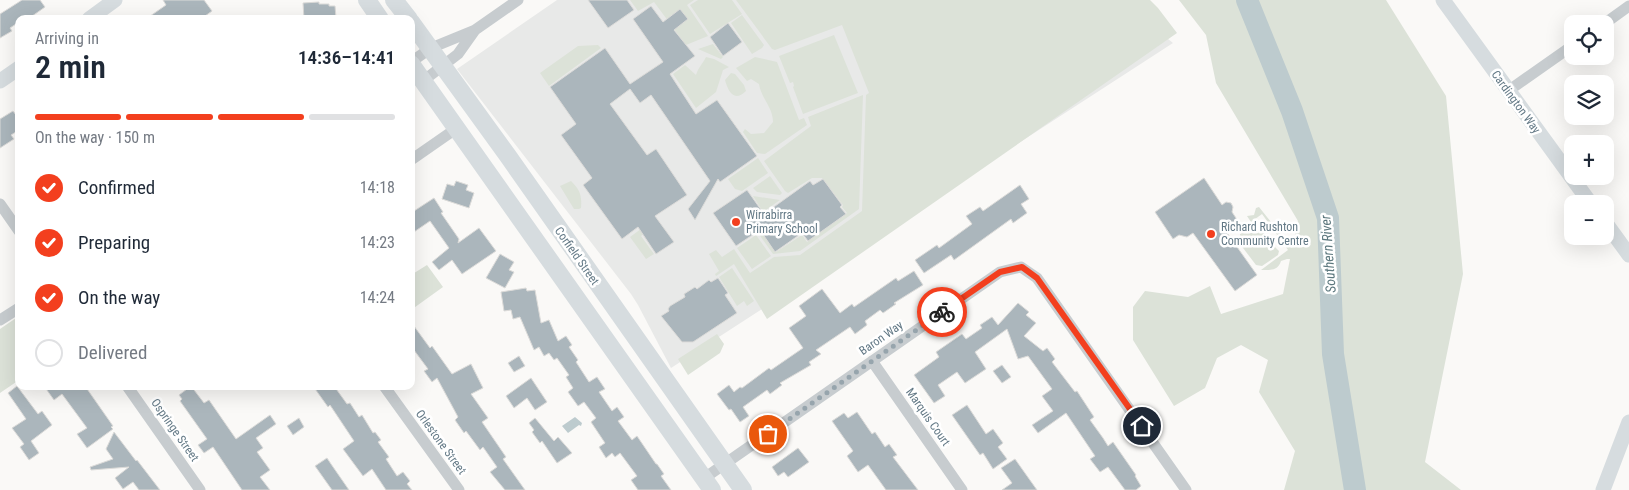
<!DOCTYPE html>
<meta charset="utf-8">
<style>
body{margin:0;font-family:"Roboto Condensed",sans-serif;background:#f6f6f7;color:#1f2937;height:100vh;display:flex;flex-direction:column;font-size:19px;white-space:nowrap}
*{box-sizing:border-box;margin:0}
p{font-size:16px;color:#747a83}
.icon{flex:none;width:28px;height:28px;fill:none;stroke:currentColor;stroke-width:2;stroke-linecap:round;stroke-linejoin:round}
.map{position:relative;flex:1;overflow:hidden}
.panel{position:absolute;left:15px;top:15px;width:400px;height:375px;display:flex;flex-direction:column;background:#fff;border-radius:10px;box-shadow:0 5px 20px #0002}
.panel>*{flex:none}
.tools{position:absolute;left:1564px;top:15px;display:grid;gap:10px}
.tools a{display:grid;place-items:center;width:50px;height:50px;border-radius:10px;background:#fff;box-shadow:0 5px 20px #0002;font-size:25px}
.pin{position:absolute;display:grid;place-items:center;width:42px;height:42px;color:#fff;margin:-21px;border:2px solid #fff;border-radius:50%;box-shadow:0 1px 5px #0007}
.courier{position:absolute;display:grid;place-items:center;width:50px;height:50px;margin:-25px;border:4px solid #f33f1e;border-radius:50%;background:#fff;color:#222;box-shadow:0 1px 6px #0007}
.headline em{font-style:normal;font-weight:600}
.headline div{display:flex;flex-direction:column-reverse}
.headline{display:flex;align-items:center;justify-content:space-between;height:85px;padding:0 20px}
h1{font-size:32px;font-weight:600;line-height:38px}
.bar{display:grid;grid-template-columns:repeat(4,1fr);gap:8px 5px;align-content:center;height:60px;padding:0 20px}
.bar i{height:6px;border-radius:4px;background:#e0e1e3}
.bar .on{background:#f33f1e}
.bar p{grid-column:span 4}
ol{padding:0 20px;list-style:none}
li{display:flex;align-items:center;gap:15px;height:55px}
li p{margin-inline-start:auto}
li .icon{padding:5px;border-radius:50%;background:#f33f1e;color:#fff;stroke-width:4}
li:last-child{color:#747a83}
li i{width:28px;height:28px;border:2px solid #e0e1e3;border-radius:50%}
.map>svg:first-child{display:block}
.built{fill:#e8e9e8}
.green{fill:#dce2d8}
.water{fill:#bdcbce}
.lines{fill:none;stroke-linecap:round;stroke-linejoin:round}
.river{stroke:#bdcbce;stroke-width:22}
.building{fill:#abb6bc;stroke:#dcdbd9}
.street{stroke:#c7cccf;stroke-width:11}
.secondary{stroke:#d6dcdf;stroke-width:15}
.primary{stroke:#d6dcdf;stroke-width:18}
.done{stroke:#97a5ad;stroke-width:5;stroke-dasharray:0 9}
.route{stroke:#f33f1e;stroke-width:6}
.poi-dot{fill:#f33f1e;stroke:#fff;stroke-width:2}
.labels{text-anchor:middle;stroke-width:5;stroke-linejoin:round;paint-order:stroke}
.street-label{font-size:12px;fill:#627885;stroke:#fff}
.poi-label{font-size:12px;fill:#627885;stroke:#fff;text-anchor:start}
.water-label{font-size:14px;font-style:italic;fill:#5d787e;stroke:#fff}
</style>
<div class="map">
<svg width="1629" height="490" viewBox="0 0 1629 490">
<rect width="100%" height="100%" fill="#faf9f7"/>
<path class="built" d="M 557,0 L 1120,0 L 1173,43 L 671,368 L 638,305 L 631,294 L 457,69 Z"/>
<path class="green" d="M 630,0 L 694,0 L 687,5 L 708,36 L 686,45 L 654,2 L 638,11 Z
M 698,0 L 732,0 L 742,14 L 710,34 L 690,5 Z
M 736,0 L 1150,0 L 1158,8 L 1177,33 L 767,319 L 734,264 L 716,276 L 715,274 L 719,271 L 709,254 L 716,250 L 722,257 L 734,249 L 750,273 L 774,257 L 800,255 L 862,211 L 866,95 L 869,93 L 842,25 L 775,50 L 772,49 Z
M 1179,0 L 1386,0 L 1446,96 L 1463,274 L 1425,462 L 1461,490 L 1284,490 L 1295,451 L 1259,392 L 1268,360 L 1241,345 L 1217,358 L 1205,388 L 1174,406 L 1133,340 L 1133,307 L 1145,291 L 1188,297 L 1210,286 L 1221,314 L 1283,294 L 1290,259 L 1287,259 L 1281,261 C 1278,271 1270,270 1261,270 L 1288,250 L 1262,214 L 1251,222 L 1247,216 L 1254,215 L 1256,208 L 1259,207 L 1292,248 L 1298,221 L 1216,83 L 1206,35 Z
M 742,15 L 764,45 L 762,48 L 752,54 L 731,23 Z
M 834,35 L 858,93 L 803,114 L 793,87 L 794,86 L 793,82 L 790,83 L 779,56 Z
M 713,44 L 723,57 L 721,59 L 698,49 Z
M 598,45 L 601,48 L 549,86 L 540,73 L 578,46 Z
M 706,57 L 714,59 L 729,67 L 723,70 L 716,92 L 696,108 L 673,74 L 685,65 L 696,75 C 699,66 702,65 706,57 Z
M 755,57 L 777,62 L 799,120 L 804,118 L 807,125 L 765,154 L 757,153 L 743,132 L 745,129 L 751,134 L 764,133 L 773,122 C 773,107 761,98 759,84 L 751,79 L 747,81 L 736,68 Z
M 731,73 L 735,74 L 744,85 L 746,91 C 734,103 728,91 725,80 Z
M 863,95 L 859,209 L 800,251 L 773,254 L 758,233 L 771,224 L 775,229 L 765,237 L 776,252 L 802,235 L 807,242 L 847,213 L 842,207 L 843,205 L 822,178 L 812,178 L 788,193 L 785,191 L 764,161 L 811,126 L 808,117 Z
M 758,158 L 768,173 L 742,191 L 735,189 L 728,179 Z
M 770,176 L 782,193 L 780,195 L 757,192 L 753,188 Z
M 571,181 C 580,190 582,195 581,208 L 579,209 L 574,209 L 560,186 Z
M 753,196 L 780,200 L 763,212 Z
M 1256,223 L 1259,224 L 1267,239 L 1279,251 L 1278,255 L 1262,266 L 1256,265 L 1240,244 L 1240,234 Z
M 645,226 L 648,230 L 641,236 L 654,254 L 646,259 L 630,237 Z
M 756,235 L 771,256 L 752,269 L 737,248 Z
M 427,265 L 443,287 L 411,310 L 411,275 Z
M 732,268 L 754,301 L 747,306 L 744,301 L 737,306 L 719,277 Z
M 19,316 L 19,380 L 0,393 L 0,329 Z
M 717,334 L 724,344 L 720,353 L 688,375 L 678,359 Z"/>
<path class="water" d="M 575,417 L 582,423 L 581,426 L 579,425 L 568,433 L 562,426 Z"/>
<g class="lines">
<path class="river" d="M 1247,0 L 1292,111 L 1328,218 L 1333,354 L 1355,490"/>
</g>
<path class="building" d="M 22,0 L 40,0 L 45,7 L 28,19 L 19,19 L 19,22 L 10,28 L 12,31 L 0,38 L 0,14 Z
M 163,0 L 204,0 L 212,11 L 201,19 L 146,19 L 166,5 Z
M 588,0 L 627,0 L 634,10 L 608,28 Z
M 319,2 L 319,4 L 329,4 L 329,6 L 335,6 L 336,18 L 304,19 L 303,3 Z
M 651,6 L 663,22 L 680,9 L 688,19 L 674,30 L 695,56 L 670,74 L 696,114 L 717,100 L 757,156 L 720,182 L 718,179 L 695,220 L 688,209 L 710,181 L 651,95 L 640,103 L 630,89 L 610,104 L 647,155 L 656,149 L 687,195 L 655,216 L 674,242 L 656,254 L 638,227 L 622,239 L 583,185 L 592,178 L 561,135 L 576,124 L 550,87 L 605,48 L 630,84 L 663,62 L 633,19 Z
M 728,23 L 742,42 L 723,56 L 710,37 Z
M 13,111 L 19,119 L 19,130 L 11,135 L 14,139 L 0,148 L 0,119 Z
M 1204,178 L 1222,205 L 1226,202 L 1231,203 L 1233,207 L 1232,212 L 1238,221 L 1225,230 L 1257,275 L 1235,291 L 1193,233 L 1187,237 L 1179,235 L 1173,239 L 1155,212 Z
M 823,179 L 842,205 L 840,207 L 846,214 L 808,241 L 802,233 L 775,252 L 760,230 L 736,246 L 713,213 L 747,190 L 764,214 L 810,181 L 813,185 Z
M 456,181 L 468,185 L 466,190 L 474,193 L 469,208 L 442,199 L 447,184 L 454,186 Z
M 1020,185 L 1029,199 L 1021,204 L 1027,213 L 1013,223 L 1011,219 L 954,260 L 951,255 L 924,273 L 915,260 L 937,245 L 939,248 L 972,224 L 966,216 L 980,207 L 983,211 Z
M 434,198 L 443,212 L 441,213 L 459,239 L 458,243 L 479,228 L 496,251 L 462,274 L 452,260 L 439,270 L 432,262 L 449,248 L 430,221 L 411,234 L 411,213 Z
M 500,254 L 514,262 L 509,270 L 514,272 L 505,288 L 486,278 Z
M 914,271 L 923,285 L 894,303 L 896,304 L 883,313 L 880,310 L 865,321 L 867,325 L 855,334 L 850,327 L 816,350 L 821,354 L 809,362 L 811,365 L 780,383 L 782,385 L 770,394 L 767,390 L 743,407 L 749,416 L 740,422 L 731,409 L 729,410 L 717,394 L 729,385 L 734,392 L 740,387 L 742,388 L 769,368 L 771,370 L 803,348 L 789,328 L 806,316 L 799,306 L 822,289 L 840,313 L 852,304 L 854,307 L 896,278 L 898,281 Z
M 718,278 L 728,293 L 725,295 L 737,313 L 693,342 L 682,342 L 661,316 L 669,311 L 668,309 L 670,306 L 685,297 L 684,294 L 695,287 L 697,289 L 709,280 L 711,282 Z
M 526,288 L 527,291 L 535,290 L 541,323 L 549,320 L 558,341 L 566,336 L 572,345 L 569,347 L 578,360 L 576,362 L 589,382 L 597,377 L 605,389 L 599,392 L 612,411 L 617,407 L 624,417 L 618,421 L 632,440 L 637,436 L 656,464 L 657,464 L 664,474 L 661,476 L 671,490 L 638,490 L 631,480 L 637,476 L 620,453 L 615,457 L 612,453 L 606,458 L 599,447 L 605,443 L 591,422 L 596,418 L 584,402 L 578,406 L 568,392 L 573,388 L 566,377 L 569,375 L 557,358 L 554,360 L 549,353 L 544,356 L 539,347 L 534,350 L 520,317 L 513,319 L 511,310 L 504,311 L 501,292 Z
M 1018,303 L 1029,312 L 1026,315 L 1036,323 L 1024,336 L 1043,351 L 1047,348 L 1055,359 L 1052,362 L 1075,392 L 1077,391 L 1094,417 L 1090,420 L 1103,438 L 1108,446 L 1113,442 L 1136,475 L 1135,476 L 1141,486 L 1136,490 L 1125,490 L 1108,467 L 1100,472 L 1090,459 L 1095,456 L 1066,413 L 1038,433 L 1032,425 L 1053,411 L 1042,396 L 1052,389 L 1028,356 L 1018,359 L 1007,329 L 975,352 L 986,369 L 965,383 L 957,372 L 938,385 L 945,396 L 934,403 L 914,375 L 939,357 L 936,352 L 962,334 L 966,339 L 982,328 L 980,325 L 992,317 L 998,325 Z
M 411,322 L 430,348 L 432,346 L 452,374 L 471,364 L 483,388 L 471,394 L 488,418 L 482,422 L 506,457 L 503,459 L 525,490 L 505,490 L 490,472 L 497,467 L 483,447 L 480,450 L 466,431 L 464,433 L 455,420 L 458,417 L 437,378 L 432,382 L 424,371 L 428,369 L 411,346 Z
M 519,356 L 525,366 L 514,372 L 508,363 Z
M 1002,365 L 1011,377 L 1002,383 L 993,371 Z
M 531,378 L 547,402 L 535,410 L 527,398 L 514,408 L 506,396 Z
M 17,386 L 38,414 L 42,411 L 52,425 L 31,441 L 39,453 L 29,460 L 20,447 L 24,444 L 12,428 L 26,419 L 8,393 Z
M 44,386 L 85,386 L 113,426 L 111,427 L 113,429 L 87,448 L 77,434 L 87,428 L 62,394 L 54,400 Z
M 191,386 L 204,403 L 209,400 L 236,439 L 270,415 L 276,424 L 256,438 L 263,448 L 257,452 L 270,470 L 260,477 L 270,490 L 242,490 L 213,447 L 204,453 L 198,445 L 207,439 L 180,401 L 182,399 L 179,395 Z
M 313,386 L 334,386 L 347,404 L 350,403 L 359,417 L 362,415 L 373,433 L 375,432 L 381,440 L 378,442 L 389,457 L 386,459 L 397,476 L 403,472 L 410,481 L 407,484 L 412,490 L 386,490 L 372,469 L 363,476 L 343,449 L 354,441 L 330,405 L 328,407 Z
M 967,405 L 986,434 L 993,429 L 1003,443 L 998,447 L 1007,459 L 993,469 L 983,453 L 980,455 L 952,415 Z
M 857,412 L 872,434 L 875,432 L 885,447 L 889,444 L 897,455 L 893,457 L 918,490 L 886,490 L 868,465 L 858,472 L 847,456 L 853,451 L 832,421 L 844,413 L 848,418 Z
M 299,418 L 304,427 L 293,435 L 287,426 Z
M 535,418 L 554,441 L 558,437 L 572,453 L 557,463 L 542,441 L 540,443 L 532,432 L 534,430 L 529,423 Z
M 114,432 L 136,461 L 137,460 L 160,490 L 139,490 L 133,482 L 123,489 L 115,478 L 129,467 L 91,470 L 90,467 L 113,459 L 106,449 Z
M 798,448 L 809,462 L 788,477 L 784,472 L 778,476 L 772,467 Z
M 327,458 L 331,464 L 349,490 L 332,490 L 315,466 Z
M 1015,459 L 1037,490 L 1002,490 L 1012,483 L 1001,468 Z"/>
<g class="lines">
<path class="street" d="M 1604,24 L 1629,6
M 411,62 L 431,48 L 475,30 L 518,0
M 423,81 L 458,54 L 475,30
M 1508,91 L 1572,46
M 411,160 L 457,128
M 0,204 L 19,231
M 0,320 L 19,308
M 872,361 L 962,490
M 127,386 L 200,490
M 384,386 L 459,490
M 703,479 L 1000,272 L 1021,267 L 1037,278 L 1186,490"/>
<path class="secondary" d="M 1443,0 L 1591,204
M 89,19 L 115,0
M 0,81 L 19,68
M 1605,222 L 1629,255
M 1603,490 L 1629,422"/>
<path class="primary" d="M 367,0 L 380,19
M 394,0 L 409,19
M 411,22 L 508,156 L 743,490
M 411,64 L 712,490"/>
</g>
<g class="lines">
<path class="done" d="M 768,434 L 942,312"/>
<path class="route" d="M 942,312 L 1000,272 L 1022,267 L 1037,278 L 1142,426"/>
</g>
<g class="poi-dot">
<circle cx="736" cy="222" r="5"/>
<circle cx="1211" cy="234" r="5"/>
</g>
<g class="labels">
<g class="street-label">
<text transform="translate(1516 102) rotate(54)" y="4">Cardington Way</text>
<text transform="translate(577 256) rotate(55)" y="4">Corfield Street</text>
<text transform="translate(881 338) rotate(-35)" y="4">Baron Way</text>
<text transform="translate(928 417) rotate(55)" y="4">Marquis Court</text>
<text transform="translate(175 430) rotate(55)" y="4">Ospringe Street</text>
<text transform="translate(441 442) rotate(54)" y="4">Orlestone Street</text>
</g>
<g class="poi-label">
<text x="746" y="219">Wirrabirra<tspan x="746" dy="14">Primary School</tspan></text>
<text x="1221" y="231">Richard Rushton<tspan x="1221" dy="14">Community Centre</tspan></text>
</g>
<g class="water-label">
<text transform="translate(1328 254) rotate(-94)" y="5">Southern River</text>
</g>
</g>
</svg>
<div class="tools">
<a><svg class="icon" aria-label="locate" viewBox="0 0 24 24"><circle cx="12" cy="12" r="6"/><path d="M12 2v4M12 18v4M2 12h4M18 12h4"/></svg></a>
<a><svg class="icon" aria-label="layers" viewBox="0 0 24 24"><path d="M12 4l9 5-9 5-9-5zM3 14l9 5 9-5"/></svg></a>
<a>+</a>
<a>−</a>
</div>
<div class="pin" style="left:768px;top:434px;background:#ea580c"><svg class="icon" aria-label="bag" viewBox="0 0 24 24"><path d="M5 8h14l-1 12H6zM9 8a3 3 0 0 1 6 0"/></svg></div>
<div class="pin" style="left:1142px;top:426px;background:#1f2937"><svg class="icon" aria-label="home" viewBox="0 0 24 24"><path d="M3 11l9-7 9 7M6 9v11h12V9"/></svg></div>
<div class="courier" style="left:942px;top:312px"><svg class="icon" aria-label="bike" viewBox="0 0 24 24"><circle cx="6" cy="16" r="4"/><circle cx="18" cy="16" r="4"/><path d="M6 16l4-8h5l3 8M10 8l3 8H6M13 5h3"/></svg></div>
<section class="panel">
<div class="headline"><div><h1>2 min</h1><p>Arriving in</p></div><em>14:36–14:41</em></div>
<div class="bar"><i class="on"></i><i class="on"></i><i class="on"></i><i></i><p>On the way · 150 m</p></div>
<ol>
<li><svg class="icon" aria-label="check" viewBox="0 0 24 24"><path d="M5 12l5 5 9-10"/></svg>Confirmed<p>14:18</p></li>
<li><svg class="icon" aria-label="check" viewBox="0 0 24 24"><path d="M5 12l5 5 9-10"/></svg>Preparing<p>14:23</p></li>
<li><svg class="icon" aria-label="check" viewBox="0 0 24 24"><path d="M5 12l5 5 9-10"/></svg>On the way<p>14:24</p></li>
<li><i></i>Delivered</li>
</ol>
</section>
</div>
